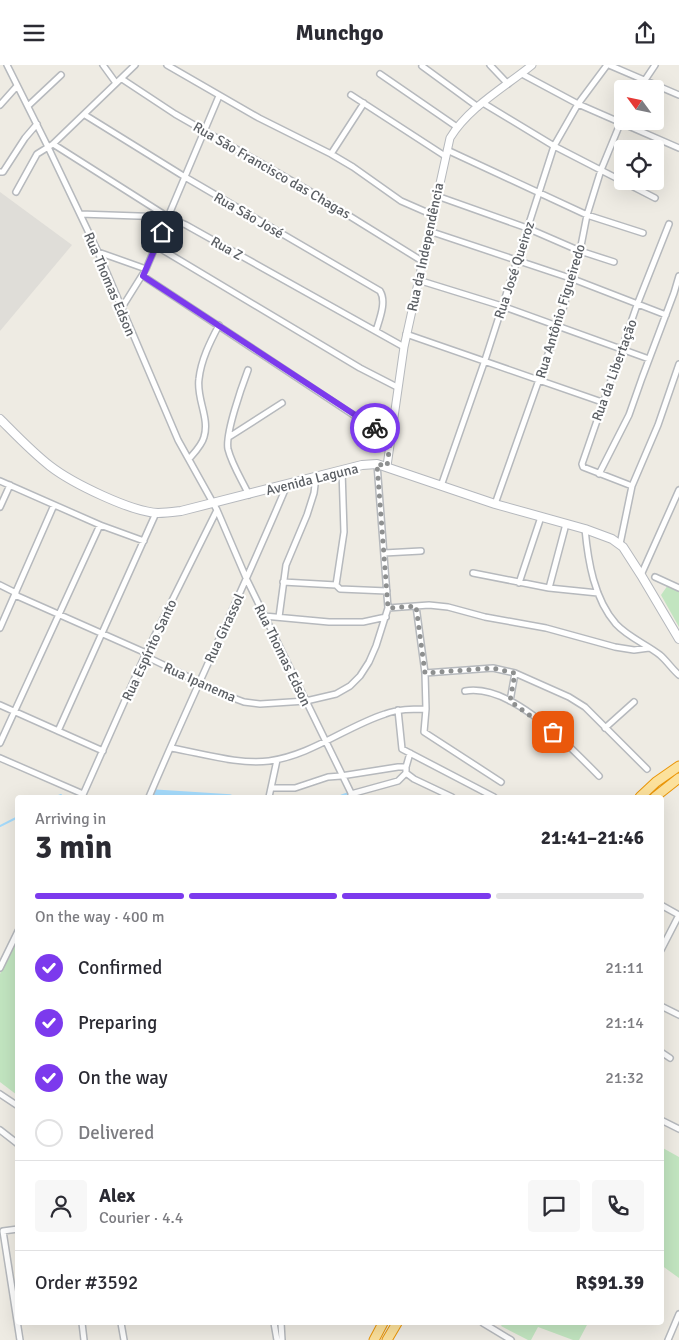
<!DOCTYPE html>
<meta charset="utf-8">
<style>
body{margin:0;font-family:Signika,sans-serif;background:#f7f7f7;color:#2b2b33;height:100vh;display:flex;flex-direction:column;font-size:19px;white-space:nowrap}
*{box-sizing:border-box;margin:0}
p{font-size:16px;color:#7c7c81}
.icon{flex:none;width:28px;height:28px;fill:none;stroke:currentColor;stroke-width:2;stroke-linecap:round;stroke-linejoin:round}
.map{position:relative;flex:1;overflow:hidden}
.panel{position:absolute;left:15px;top:730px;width:649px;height:530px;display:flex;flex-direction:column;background:#fff;border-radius:5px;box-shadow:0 5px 20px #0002}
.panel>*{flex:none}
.needle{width:32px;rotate:303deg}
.tools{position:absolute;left:614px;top:15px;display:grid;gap:10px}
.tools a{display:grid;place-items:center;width:50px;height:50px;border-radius:5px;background:#fff;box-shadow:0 5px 20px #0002;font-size:25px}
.pin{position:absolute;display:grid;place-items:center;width:42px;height:42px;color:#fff;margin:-21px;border-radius:10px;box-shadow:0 2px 8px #0006}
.courier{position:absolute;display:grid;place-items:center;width:50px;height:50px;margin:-25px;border:4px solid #7c3aed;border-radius:50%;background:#fff;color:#222;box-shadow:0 1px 6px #0007}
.overview em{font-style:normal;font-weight:700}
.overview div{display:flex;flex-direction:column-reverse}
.overview{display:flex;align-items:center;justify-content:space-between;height:85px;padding:0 20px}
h1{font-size:32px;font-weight:700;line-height:38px}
.bar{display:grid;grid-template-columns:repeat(4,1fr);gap:8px 5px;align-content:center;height:60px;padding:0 20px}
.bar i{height:6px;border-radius:4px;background:#e1e1e2}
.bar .on{background:#7c3aed}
.bar p{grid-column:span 4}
.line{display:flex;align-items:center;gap:12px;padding:0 20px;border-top:1px solid #e1e1e2}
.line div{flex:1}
.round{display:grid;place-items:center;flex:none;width:52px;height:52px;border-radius:5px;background:#f7f7f7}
ol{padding:0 20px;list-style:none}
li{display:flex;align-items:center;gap:15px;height:55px}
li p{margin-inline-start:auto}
li .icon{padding:5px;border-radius:50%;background:#7c3aed;color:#fff;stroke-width:4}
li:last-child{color:#7c7c81}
li i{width:28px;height:28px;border:2px solid #e1e1e2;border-radius:50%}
header{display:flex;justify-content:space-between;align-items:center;height:65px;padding:0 20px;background:#fff;font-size:22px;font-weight:700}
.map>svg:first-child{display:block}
.industrial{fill:#dfddd8}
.green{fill:#c2e5c0}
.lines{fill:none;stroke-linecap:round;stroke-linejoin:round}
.stream{stroke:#a5dbfc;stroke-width:2}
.canal{stroke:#a5dbfc;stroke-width:5.5}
.minor-casing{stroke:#b6b9bd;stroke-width:8}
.tertiary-casing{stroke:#b6b9bd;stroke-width:9}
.secondary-casing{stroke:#b5b8bd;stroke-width:10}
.trunk-casing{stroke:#ea9507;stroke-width:11}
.minor{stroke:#fff;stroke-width:5}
.tertiary{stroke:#fff;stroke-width:7}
.secondary{stroke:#fff;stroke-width:8}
.trunk{stroke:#fce19c;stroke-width:9}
.done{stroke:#8e9090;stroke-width:5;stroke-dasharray:0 9}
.route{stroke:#7c3aed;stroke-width:6}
.labels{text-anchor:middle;stroke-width:4.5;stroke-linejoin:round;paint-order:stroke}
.street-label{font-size:14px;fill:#5b5f64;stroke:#fff}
</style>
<header><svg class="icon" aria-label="menu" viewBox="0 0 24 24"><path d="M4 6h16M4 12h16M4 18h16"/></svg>Munchgo<svg class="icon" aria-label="share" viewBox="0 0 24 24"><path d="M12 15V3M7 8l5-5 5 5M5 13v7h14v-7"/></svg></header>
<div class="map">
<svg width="679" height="1275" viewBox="0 0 679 1275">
<rect width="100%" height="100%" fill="#eeebe3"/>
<path class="industrial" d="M 0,127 L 72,180 L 0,266 Z"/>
<path class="green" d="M 668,520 L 679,525 L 679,562 L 661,530 Z
M 17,874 L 17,1030 L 0,1017 L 0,909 Z
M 661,1082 L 679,1092 L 679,1213 L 661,1200 Z
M 503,1258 L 588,1258 L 579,1275 L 573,1275 L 538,1262 L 531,1275 L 528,1275 L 501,1261 Z"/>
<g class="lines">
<path class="stream" d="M 56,732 L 61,730
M 0,761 L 18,752"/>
<path class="canal" d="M 152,727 L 230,732
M 342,732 L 351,729"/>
<g class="minor-casing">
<path id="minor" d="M 7,0 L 48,82 L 98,187 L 178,375 L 217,445 L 146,588 L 82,732
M 103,0 L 116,18
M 167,0 L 259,53 L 331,89 L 353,102 L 401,136 L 433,150
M 490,0 L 508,19
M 609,0 L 679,30
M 422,1 L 478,42
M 380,9 L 457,62
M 522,9 L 578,39 L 679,83
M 122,14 L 175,49 L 306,124 L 422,196
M 639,24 L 655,0
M 351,30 L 445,91
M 483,38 L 554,81 L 655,133
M 0,40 L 17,21
M 28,41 L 61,10
M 85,50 L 185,112 L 380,226 C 387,237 379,255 376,266
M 53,79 L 168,152 L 186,160 L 404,282
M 447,85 L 587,150 L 643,168
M 331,89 L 364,38
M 0,107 L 3,107 L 25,73 L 37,59
M 16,127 L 37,89 L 53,79 L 135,0
M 437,131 L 527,163 L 580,186 L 614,197
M 80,149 L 167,152
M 429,166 L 573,214 L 666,250
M 156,181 L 360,303 L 397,322
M 98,187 L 146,204
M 143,211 L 364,357 L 391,372
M 418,215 L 502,241 L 649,294
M 121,244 L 146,204 L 219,31
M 406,269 L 602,337
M 248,305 C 242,321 225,369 228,384 C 232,400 242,415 249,430
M 229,372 L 282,338
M 189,394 C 195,387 202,380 204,372 C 210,353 196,333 199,314 C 201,295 210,277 219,260
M 599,409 L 629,350 L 642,313 L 674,228 L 679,211
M 0,416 L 100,460 L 144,476
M 441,421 L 485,295 L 554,81 L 578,39 L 607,0
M 632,421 L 583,402 L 582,399 L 637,240 L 669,159
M 495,439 L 558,261 L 580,186 L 587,150 L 601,105 L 622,54
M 0,442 L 10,420
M 217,445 L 247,515 L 353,732
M 585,464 C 588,496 594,534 616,559 C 628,572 646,579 660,590 C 667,596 672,604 679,610
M 620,479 L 632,421 L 658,360 L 679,299
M 384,488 L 421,486
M 473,508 L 549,523 L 598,528
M 641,510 L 679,425
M 655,512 L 679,523
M 283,517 L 336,520 L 340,524 L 387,526
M 519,518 L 541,452
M 0,520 L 16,528
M 336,520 L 344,467 L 342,405
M 549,523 L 566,459
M 15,530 L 146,588
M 416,541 L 425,608 L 426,644 L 424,667 L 501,717
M 388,543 L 429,540 L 448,542 L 485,552 L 546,563 L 615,582 L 634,585 L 649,583
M 264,551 L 329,557 L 363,557 L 386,552
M 279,552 L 286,500 L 307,450 L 314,428 L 316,412
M 0,563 L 54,440
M 145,591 L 228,631 L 244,637 L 260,639 L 306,636 L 336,629 L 350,621 L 360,611 L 369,597 L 376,581 L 388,543 L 377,399
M 425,608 L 493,603 L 515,608 L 569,632 L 585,642 L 647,704
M 465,626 C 512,618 569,681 599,711
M 510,636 L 515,608
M 0,640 L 103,686
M 398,645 L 402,684 L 494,732
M 605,663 L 634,637
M 58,666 L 156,448
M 0,678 L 100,460
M 171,683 C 201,688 239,700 269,696 C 312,690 345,662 385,649 C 398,644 412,644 426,644
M 410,688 L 406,702 L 406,708 L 414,714 L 452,732
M 0,693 L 83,729
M 271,723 L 295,723 L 328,712 L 341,711 L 398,702 L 406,702
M 351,729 L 398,716 L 406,708
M 149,732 C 193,628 243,525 287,420
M 269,732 L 277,695
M 661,840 L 679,850
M 661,885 L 679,850
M 0,903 L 18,866
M 661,941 L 679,950
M 661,987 L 670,993
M 0,1029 L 18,1041
M 661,1055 L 679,1064
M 0,1065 L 18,1079
M 18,1164 L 3,1166 L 20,1275
M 82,1258 L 84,1275
M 121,1258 L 124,1275
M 274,1258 L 277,1275
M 281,1258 L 282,1275
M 483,1258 L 511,1275
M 668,1275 L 679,1249"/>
</g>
<g class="tertiary-casing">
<path id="tertiary" d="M 387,401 L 404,282 L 450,73 C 469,42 505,22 532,0"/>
</g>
<g class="secondary-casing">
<path id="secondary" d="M 0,354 C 16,370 32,387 50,401 C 72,418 131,447 158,448 C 166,448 173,447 181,446 L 362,400 L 377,399 L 495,439 L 585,464 L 612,474 L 623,482 L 641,510 L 679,574"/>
</g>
<g class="trunk-casing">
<path id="trunk" d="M 640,732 L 656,717 L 679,701
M 655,732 L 679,713
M 374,1275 L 383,1258
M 387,1275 L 397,1258"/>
</g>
<use href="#minor" class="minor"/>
<use href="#tertiary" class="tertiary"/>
<use href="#secondary" class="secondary"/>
<use href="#trunk" class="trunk"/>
</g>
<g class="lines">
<path class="done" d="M 375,363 L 391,372 L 387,401 L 377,399 L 388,543 L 416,541 L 425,608 L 493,603 L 515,608 L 510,636 L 553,667"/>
<path class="route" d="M 162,167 L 143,211 L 375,363"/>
</g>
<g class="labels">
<g class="street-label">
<text transform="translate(272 105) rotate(30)" y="5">Rua São Francisco das Chagas</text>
<text transform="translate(249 150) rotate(30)" y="5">Rua São José</text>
<text transform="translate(425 182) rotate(-78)" y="5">Rua da Independência</text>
<text transform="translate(227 183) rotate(29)" y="5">Rua Z</text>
<text transform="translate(514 205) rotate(-72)" y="5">Rua José Queiroz</text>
<text transform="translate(110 219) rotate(67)" y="5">Rua Thomas Edson</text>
<text transform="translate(560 246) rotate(-73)" y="5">Rua Antônio Figueiredo</text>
<text transform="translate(614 305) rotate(-70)" y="5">Rua da Libertação</text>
<text transform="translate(312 414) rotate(-14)" y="5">Avenida Laguna</text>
<text transform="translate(224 563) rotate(-65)" y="5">Rua Girassol</text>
<text transform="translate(149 585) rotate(-65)" y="5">Rua Espírito Santo</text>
<text transform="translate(283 590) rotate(64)" y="5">Rua Thomas Edson</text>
<text transform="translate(200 617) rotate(24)" y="5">Rua Ipanema</text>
</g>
</g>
</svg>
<div class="tools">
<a><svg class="needle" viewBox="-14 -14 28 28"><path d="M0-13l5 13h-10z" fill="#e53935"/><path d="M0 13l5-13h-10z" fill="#7c7c81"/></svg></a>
<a><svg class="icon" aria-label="locate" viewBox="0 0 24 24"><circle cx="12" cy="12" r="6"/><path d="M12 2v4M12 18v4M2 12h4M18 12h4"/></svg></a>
</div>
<div class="pin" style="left:553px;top:667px;background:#ea580c"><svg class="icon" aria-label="bag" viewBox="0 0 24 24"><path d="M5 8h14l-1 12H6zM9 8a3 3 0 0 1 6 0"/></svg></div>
<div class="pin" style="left:162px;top:167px;background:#1f2937"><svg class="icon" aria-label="home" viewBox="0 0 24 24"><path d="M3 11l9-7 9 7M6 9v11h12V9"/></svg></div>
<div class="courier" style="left:375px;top:363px"><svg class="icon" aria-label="bike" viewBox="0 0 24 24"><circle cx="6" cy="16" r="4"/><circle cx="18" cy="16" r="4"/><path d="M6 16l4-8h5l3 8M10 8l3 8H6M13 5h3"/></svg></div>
<section class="panel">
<div class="overview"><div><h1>3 min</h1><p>Arriving in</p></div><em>21:41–21:46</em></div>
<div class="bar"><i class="on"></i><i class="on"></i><i class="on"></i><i></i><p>On the way · 400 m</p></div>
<ol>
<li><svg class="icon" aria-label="check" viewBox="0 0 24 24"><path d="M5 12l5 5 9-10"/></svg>Confirmed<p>21:11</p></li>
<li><svg class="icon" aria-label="check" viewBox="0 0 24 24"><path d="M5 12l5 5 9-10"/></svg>Preparing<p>21:14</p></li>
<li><svg class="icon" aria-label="check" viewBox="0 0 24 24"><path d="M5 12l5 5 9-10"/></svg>On the way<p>21:32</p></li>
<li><i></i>Delivered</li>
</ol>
<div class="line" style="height:90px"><a class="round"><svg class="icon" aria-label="person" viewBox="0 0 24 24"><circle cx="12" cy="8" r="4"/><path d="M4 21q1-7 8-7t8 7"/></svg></a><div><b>Alex</b><p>Courier · 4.4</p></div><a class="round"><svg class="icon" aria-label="chat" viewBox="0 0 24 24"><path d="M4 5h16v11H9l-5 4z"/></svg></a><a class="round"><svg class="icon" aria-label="phone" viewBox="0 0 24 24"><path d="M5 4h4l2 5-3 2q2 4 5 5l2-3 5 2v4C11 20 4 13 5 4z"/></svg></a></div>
<div class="line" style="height:65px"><div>Order #3592</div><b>R$91.39</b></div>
</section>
</div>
